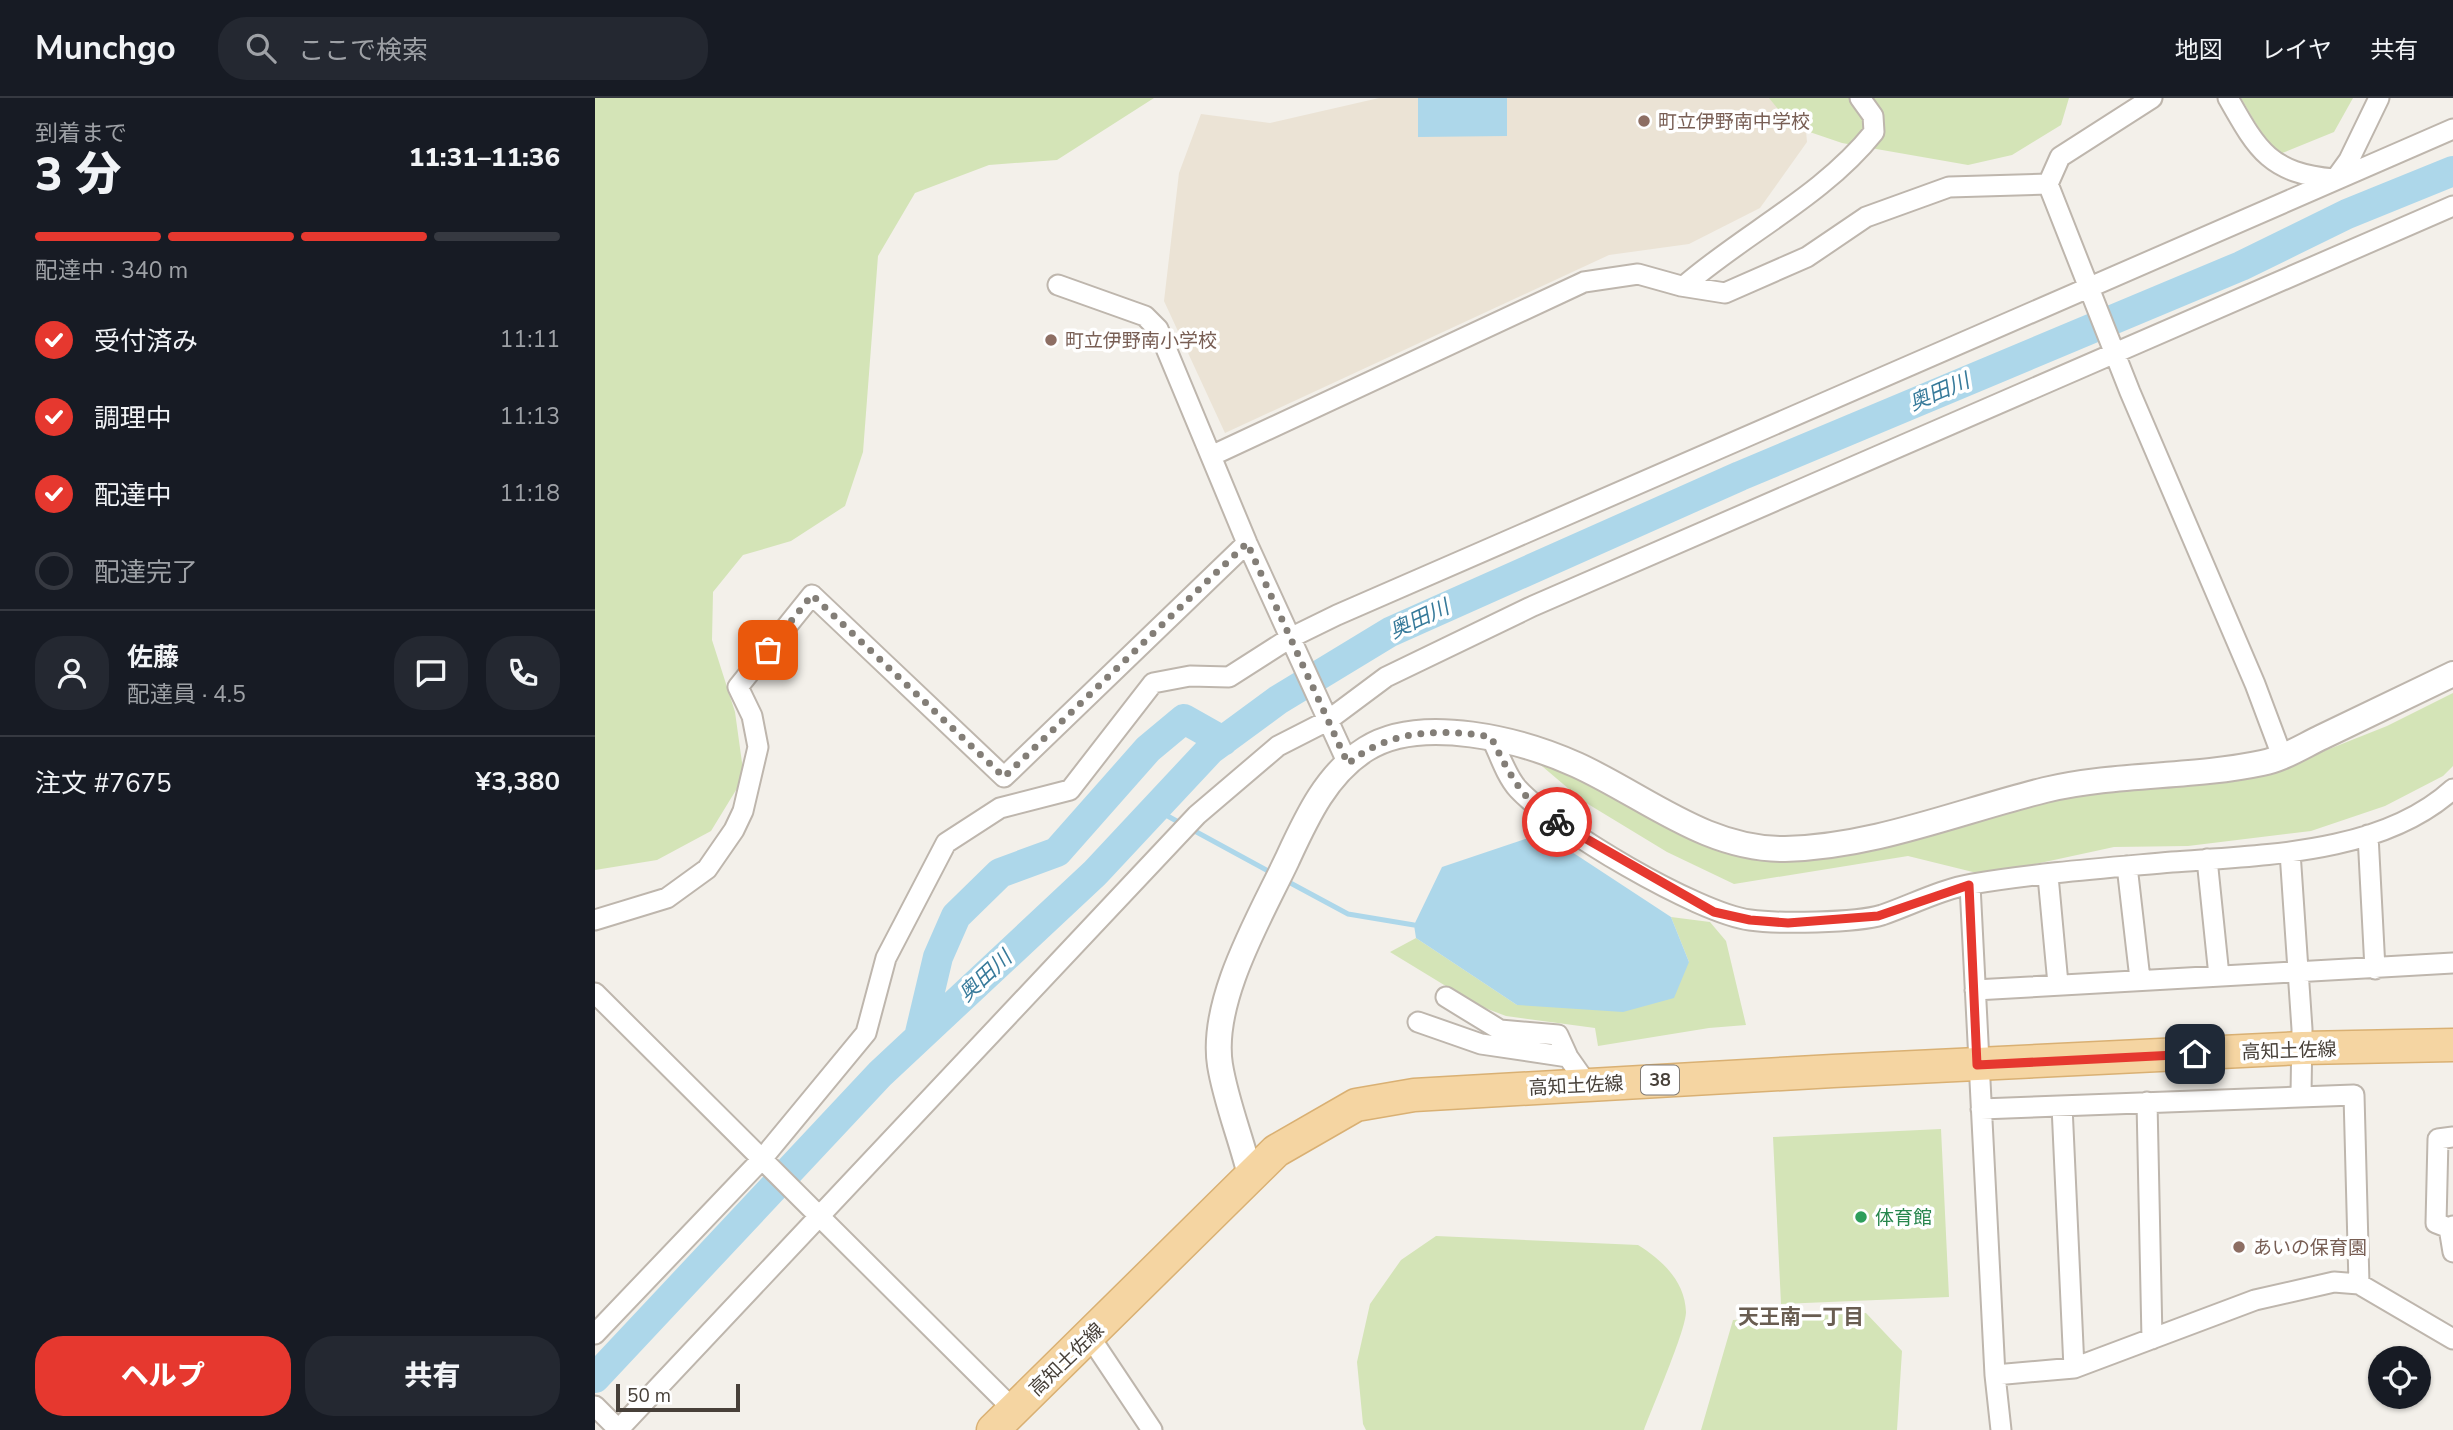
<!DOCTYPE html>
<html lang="ja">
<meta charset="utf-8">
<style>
body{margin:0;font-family:"Nunito Sans","Noto Sans JP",sans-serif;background:#242831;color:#f1f3f6;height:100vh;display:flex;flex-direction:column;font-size:26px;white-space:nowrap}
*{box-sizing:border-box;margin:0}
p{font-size:23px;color:#9ea1a6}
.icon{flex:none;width:38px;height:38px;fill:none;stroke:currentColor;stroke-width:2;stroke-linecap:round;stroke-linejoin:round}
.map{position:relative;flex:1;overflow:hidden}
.details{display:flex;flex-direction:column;background:#171b24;width:595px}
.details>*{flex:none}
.tools{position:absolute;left:1773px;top:1248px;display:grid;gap:14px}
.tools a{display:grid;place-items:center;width:63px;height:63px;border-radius:50%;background:#171b24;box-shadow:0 2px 5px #0004;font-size:35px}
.scale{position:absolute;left:21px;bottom:18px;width:124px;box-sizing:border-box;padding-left:7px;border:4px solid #474039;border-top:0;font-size:19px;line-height:24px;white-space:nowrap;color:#474039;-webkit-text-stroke:5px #fff;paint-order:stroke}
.pin{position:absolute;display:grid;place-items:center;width:60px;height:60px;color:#fff;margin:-30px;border-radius:14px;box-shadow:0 4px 10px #0006}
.courier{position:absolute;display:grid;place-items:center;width:70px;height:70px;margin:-35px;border:5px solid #e6382f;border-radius:50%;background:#fff;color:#222;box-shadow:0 2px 9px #0007}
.headline em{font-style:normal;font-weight:800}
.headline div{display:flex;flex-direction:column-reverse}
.headline{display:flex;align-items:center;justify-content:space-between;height:119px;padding:0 35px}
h1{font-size:46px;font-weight:800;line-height:52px}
.bar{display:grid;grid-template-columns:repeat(4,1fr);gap:10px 7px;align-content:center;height:84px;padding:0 35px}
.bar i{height:9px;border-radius:5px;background:#363941}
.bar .active{background:#e6382f}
.bar p{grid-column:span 4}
.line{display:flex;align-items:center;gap:18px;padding:0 35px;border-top:2px solid #363941}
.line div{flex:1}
.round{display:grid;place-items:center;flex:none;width:74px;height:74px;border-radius:28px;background:#242831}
ol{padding:0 35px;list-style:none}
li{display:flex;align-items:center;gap:21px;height:77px}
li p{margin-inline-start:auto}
li .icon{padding:7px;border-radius:50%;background:#e6382f;color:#fff;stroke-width:4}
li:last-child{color:#9ea1a6}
li i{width:38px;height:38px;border:4px solid #363941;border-radius:50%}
.button{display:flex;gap:14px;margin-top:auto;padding:14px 35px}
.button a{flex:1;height:80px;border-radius:28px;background:#e6382f;color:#fff;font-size:28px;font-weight:800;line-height:80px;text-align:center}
.button a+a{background:#242831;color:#f1f3f6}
header{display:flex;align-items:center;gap:42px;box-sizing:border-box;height:98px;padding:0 35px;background:#171b24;border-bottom:2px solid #363941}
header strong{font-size:33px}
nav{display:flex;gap:38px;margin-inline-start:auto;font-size:24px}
.search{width:490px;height:63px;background:#242831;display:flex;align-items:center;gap:18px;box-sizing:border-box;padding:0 24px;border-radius:28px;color:#9ea1a6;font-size:26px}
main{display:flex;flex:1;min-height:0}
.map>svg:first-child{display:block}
.education{fill:#ebe3d5}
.green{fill:#d4e4b7}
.water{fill:#add7ea}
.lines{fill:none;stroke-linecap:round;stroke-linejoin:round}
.stream{stroke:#add7ea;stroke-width:5}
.river{stroke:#add7ea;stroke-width:30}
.minor-casing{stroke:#beb6ad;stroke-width:23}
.tertiary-casing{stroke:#beb6ad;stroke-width:28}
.primary-casing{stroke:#d9b073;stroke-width:35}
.minor{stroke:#fff;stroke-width:19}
.tertiary{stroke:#fff;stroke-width:24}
.primary{stroke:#f5d5a2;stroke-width:32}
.done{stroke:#837e77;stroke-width:7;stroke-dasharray:0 12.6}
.route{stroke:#e6382f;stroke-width:9}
.education-dot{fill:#8d6e63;stroke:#fff;stroke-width:2.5}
.leisure-dot{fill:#2e9e5b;stroke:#fff;stroke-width:2.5}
.labels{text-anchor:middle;stroke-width:7;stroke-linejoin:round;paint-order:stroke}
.shield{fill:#fff;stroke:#7e7974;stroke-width:2}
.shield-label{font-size:18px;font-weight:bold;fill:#474039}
.education-label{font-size:19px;fill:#785e54;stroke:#fff;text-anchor:start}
.street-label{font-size:19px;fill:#474039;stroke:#fff}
.leisure-label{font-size:19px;fill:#27864d;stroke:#fff;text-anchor:start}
.water-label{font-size:21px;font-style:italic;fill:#377a9a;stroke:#fff}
.neighbourhood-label{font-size:21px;font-weight:bold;fill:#695d51;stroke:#fff}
</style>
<header>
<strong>Munchgo</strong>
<div class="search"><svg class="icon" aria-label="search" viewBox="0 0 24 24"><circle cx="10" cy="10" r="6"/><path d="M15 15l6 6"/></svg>ここで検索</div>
<nav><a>地図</a><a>レイヤ</a><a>共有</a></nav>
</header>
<main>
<section class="details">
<div class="headline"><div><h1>3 分</h1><p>到着まで</p></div><em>11:31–11:36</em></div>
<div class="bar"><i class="active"></i><i class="active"></i><i class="active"></i><i></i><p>配達中 · 340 m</p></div>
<ol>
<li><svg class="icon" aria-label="check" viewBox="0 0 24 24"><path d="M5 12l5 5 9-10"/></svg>受付済み<p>11:11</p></li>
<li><svg class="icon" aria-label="check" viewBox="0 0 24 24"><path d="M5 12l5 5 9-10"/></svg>調理中<p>11:13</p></li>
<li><svg class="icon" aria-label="check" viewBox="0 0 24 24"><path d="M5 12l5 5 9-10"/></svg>配達中<p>11:18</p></li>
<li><i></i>配達完了</li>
</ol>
<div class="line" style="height:126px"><a class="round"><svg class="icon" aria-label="person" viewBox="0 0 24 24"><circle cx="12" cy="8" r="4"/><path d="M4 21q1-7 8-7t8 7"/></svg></a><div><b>佐藤</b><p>配達員 · 4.5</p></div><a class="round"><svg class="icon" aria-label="chat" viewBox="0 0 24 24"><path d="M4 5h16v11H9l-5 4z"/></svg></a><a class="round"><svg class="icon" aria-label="phone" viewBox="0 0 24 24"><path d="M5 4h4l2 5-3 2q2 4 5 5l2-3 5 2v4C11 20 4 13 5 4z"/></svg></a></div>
<div class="line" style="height:91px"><div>注文 #7675</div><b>¥3,380</b></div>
<div class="button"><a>ヘルプ</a><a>共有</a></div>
</section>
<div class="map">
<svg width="1858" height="1332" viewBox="0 0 1858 1332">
<rect width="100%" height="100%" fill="#f3f0ea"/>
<path class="education" d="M 784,0 L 1189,0 L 1209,10 L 1212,44 L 1165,110 L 1094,146 L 1014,157 L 630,335 L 569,203 L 584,75 L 606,16 L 675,25 Z"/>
<path class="green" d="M 0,0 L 559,0 L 462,62 L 394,67 L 320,95 L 283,158 L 268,354 L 250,408 L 196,443 L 148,457 L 118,494 L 117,542 L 140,614 L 149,679 L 116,733 L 62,762 L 0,772 Z
M 1174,0 L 1474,0 L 1466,27 L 1417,57 L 1373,67 L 1247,45 L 1197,28 Z
M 1646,0 L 1758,0 L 1739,34 L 1680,58 Z
M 1858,595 L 1858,668 L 1848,678 L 1790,708 L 1716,733 L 1593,748 L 1519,749 L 1390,777 L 1313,758 L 1139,786 L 1072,754 L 988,703 L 914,640 L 1146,748 L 1245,733 L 1442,692 L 1704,663 L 1792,628 Z
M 1076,819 L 1115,824 L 1131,843 L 1151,927 L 1114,930 L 1003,948 L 1000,930 L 911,918 L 882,907 L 795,854 L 821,840 L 922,907 L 1094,864 Z
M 1346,1031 L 1354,1199 L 1186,1206 L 1178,1039 Z
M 841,1138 L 1043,1147 C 1067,1162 1090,1183 1091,1214 C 1091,1232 1057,1310 1049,1332 L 771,1332 L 768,1326 L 762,1264 L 775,1206 L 806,1162 Z
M 1271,1215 L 1307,1253 L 1302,1332 L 1106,1332 L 1138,1222 Z"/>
<path class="water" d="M 823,0 L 912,0 L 912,38 L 823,39 Z
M 948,735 L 1076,819 L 1094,864 L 1079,900 L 1028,914 L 922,907 L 821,840 L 819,827 L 847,769 Z"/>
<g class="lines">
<path class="stream" d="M 560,711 L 587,726
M 596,731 L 677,775
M 688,781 L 753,816 L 819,827"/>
<path class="river" d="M 324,939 L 343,859 L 361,818 L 405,775 L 462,754 L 553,651 L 589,621 L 628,643
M 0,1280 L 285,976 L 500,775 L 615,652 L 683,602 L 795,534 L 1145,378 L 1646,168 L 1752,116 L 1858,73"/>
<g class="minor-casing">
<path id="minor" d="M 1557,0 L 1465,59 L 1453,86 L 1535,294 L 1660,586 L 1687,658
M 1633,0 C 1663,53 1675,75 1739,81
M 1741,80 L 1754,62 L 1784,0
M 463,187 L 550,218 L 563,231 L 652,445 L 753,666
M 1089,188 C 1150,135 1228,98 1279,34 L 1278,18 L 1265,0
M 616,358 L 989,184 L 1043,176 L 1086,188 L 1130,195 L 1212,159 L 1271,119 L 1354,89 L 1453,86
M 896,639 C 904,655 911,678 923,691 C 960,731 1102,815 1155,822 C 1183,826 1261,825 1287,817 C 1316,807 1347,791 1377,786 C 1443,775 1511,770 1577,764 C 1668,757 1787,756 1858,691
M 1773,737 L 1780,871
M 1695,754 L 1707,931 L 1706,997
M 1612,761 L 1624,878
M 1532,768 L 1545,881
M 1453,778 L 1463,886
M 1375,787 L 1400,1277 L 1406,1332
M 0,822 L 72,800 L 112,771 L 139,732 L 148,713 L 163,649 L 157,618 L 143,589 L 217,497 L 409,679 L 652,445
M 1380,892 L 1858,865
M 0,895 L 419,1312
M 851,899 L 905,932 L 963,937 L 973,959
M 823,924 L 886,946 L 973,959 L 992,986
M 1552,1004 L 1557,1241
M 1467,1008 L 1479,1270
M 1386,1011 L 1759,997 L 1764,1186
M 1858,1128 L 1854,1130 L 1858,1154
M 1854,1130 L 1841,1125 L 1843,1041 L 1858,1039
M 0,1236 L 167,1061 L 271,935 L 291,860 L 351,745 L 405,710 L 475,692 L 558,585 L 595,578 L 634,579 L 695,540 L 742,517 L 1858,31
M 495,1239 L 557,1332
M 1400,1277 L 1479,1270 L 1660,1202 L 1739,1184 L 1764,1186 L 1858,1241
M 0,1308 L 24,1332
M 23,1332 L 602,717 L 683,648 L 732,623 L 791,579 L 938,508 L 1858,108"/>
</g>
<g class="tertiary-casing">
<path id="tertiary" d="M 655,1077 C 646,1040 631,1004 625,967 C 615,903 665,819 692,762 C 711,721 731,676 771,651 C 826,616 927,642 982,667 C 1050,698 1111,752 1190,751 C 1279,749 1365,713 1450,692 C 1522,675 1596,680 1667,665 C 1688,661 1708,648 1727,639 C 1770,618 1814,597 1858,576"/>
</g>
<g class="primary-casing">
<path id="primary" d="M 398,1332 L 681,1053 L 761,1007 L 819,997 L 1238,973 L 1708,950 L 1858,947"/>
</g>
<use href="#minor" class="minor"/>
<use href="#tertiary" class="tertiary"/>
<use href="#primary" class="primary"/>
</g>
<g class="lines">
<path class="done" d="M 173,552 L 217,497 L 409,679 L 652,445 L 753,666 C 791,632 848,630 896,639 C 913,674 928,704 962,724"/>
<path class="route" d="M 962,724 L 1119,814 L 1155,822 L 1193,825 L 1283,818 L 1374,787 L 1382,967 L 1600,956"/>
</g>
<g class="education-dot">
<circle cx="1049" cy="23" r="7"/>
<circle cx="456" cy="242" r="7"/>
<circle cx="1644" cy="1149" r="7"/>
</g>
<circle class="leisure-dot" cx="1266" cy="1119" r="7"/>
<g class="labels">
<rect class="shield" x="1046" y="967.5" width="38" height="29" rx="5"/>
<g class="shield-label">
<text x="1065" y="988">38</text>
</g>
<g class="education-label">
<text x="1063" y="30">町立伊野南中学校</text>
<text x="470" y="249">町立伊野南小学校</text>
<text x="1658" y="1156">あいの保育園</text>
</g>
<g class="street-label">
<text transform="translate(1694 952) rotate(-2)" y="7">高知土佐線</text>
<text transform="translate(981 987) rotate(-3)" y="7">高知土佐線</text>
<text transform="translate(471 1261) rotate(-44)" y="7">高知土佐線</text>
</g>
<g class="leisure-label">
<text x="1280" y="1126">体育館</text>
</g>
<g class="water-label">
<text transform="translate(1344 294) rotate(-23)" y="7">奥田川</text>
<text transform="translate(824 521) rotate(-25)" y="7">奥田川</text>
<text transform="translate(390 878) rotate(-43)" y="7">奥田川</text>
</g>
<g class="neighbourhood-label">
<text x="1206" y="1226">天王南一丁目</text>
</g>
</g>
</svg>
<div class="tools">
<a><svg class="icon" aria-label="locate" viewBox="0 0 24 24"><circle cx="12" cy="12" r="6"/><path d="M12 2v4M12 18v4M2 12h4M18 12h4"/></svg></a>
</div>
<div class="scale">50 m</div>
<div class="pin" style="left:173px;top:552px;background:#ea580c"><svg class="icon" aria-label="bag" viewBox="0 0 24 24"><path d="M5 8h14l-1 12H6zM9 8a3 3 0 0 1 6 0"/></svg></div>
<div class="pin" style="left:1600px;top:956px;background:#1f2937"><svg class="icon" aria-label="home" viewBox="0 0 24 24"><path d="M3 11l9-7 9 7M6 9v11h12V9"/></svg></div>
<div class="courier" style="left:962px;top:724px"><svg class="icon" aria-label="bike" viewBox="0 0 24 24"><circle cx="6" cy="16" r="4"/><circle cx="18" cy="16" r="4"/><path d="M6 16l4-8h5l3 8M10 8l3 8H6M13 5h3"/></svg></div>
</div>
</main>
